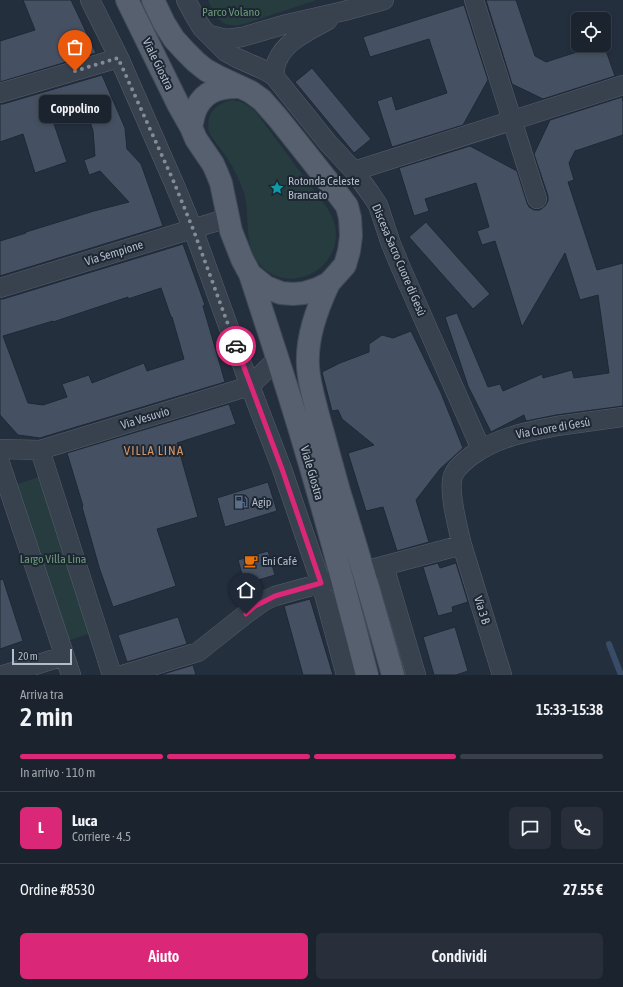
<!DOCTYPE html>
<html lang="it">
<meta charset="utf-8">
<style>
body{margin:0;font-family:"Asap Condensed",sans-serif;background:#282f3a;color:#f1f3f6;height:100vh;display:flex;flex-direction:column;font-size:15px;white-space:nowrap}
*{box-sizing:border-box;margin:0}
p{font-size:13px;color:#a0a4aa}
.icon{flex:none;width:22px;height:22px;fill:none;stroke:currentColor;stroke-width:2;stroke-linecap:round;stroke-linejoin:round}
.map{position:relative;height:675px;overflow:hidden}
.side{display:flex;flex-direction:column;background:#1b232e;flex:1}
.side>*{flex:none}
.buttons{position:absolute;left:571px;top:12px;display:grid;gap:8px}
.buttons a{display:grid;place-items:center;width:40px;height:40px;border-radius:6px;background:#1b232e;box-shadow:0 2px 6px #0003,0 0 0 1px #39404a;font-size:20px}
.scale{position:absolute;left:12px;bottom:10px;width:60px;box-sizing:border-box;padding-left:4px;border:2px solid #b4bcc9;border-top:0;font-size:11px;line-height:14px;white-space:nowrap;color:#b4bcc9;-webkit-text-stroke:3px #1d2633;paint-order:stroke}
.pin{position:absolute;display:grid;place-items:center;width:34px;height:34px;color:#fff;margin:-41px -17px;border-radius:50% 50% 50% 0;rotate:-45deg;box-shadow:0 0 4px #0007}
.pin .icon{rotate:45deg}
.courier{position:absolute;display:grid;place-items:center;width:40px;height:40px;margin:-20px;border:3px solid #db2777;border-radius:50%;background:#fff;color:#222;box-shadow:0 1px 5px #0007}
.bubble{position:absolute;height:28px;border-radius:6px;background:#1b232e;box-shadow:0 2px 6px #0003,0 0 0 1px #39404a;font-size:13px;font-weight:600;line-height:28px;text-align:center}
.head em{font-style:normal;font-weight:600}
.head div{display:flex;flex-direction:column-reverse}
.head{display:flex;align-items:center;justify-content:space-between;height:68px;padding:0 20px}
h1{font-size:26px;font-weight:600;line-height:30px}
.bar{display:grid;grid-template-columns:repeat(4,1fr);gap:6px 4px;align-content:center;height:48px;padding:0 20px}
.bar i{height:5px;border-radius:3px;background:#39404a}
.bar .current{background:#db2777}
.bar p{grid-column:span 4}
.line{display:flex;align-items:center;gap:10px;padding:0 20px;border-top:1px solid #39404a}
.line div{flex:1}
.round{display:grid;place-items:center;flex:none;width:42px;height:42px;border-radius:6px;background:#282f3a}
.cta{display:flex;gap:8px;margin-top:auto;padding:8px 20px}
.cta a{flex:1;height:46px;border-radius:6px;background:#db2777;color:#fff;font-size:16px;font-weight:600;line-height:46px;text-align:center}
.cta a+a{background:#282f3a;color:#f1f3f6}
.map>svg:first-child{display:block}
.green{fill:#263c3f}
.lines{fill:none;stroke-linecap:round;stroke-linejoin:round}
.stream{stroke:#394c67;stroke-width:6}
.building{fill:#455162;stroke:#1f2835;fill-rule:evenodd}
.minor-casing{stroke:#565f6c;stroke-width:20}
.primary-casing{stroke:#414a57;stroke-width:24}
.minor{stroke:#38414e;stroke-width:19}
.primary{stroke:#56606e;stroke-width:22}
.done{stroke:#828b98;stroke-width:4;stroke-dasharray:0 7.2}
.route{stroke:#db2777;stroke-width:5}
.labels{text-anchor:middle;stroke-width:4;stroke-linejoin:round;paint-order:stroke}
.park-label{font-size:12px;fill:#6b9a76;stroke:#1d2633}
.street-label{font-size:12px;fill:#b4bcc9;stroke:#1d2633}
.poi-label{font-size:12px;fill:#b4bcc9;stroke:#1d2633;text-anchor:start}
.neighbourhood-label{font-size:13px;letter-spacing:1px;fill:#d59563;stroke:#1d2633}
</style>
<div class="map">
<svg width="623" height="675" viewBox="0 0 623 675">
<rect width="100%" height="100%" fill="#242f3e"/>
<path class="green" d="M 208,0 L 317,0 L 244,24 C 221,29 217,18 208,0 Z
M 232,100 C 241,101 247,104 255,111 L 328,209 C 332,217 336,225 336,234 C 336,271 291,293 263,268 C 241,248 252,216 243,190 C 239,179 234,168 227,158 C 221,149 215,142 209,133 C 206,115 213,104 232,100 Z
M 42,476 L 94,632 L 64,642 L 12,486 Z"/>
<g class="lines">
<path class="stream" d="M 609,644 L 621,675"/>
</g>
<path class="building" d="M 23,0 L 71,0 L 96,53 L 0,82 L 0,41 L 35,30 Z
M 486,0 L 516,0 L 535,56 L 546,62 L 586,49 L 584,45 L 604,45 L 615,76 L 543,99 L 512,84 Z
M 464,5 L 488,80 L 463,125 L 392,147 L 377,101 L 392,96 L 396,110 L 447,93 L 429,39 L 370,57 L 363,37 Z
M 312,68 L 371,139 L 354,153 L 295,82 Z
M 102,75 L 125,128 L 127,149 L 141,164 L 163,226 L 0,276 L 0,241 L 26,233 L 26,232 L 94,211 L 129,202 L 100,171 L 89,175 L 84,160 L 95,156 L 93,131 L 87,112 L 53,121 L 67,162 L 35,173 L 23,134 L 0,142 L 0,104 L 3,104 Z
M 622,97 L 623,102 L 623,135 L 575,151 L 569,163 L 574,180 L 568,182 L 597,270 L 623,263 L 623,406 L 556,415 L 526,421 L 524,415 L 491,432 L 468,386 L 445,317 L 457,313 L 488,387 L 500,384 L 503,391 L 542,374 L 543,378 L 572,370 L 574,378 L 609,373 L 598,295 L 580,300 L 565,253 L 522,327 L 495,241 L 482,245 L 477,231 L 489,227 L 476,183 L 425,199 L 429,211 L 414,216 L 399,168 L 470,146 L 517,171 L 527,203 L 529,207 L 534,210 L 540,210 L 545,206 L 548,201 L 548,196 L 534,154 L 550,120 Z
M 426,222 L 490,294 L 473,309 L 409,237 Z
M 183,244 L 205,305 L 203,306 L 225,382 L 40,438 L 18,435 L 0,415 L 0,299 L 3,299 ZM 161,288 L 171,317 L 172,317 L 184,359 L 147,371 L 144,363 L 92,383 L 89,375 L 62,384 L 67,397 L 43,405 L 28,403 L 3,336 L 53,321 L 53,322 L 128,297 L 128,299 Z
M 411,331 L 441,393 L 463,448 L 440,469 L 416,500 L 429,542 L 397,551 L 383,507 L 366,511 L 348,453 L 374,445 L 342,419 L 338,410 L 332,411 L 322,372 L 340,363 L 369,352 L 369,344 L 382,335 L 393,338 Z
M 229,404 L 236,424 L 177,443 L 198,517 L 157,529 L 176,586 L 113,607 L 99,567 L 82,507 L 83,506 L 67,453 Z
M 268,482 L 277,511 L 225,527 L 217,498 Z
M 268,551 L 275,575 L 245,584 L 238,560 Z
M 438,563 L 440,568 L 456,563 L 468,602 L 452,607 L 453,612 L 438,616 L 423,567 Z
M 3,579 L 23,641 L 0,649 L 0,580 Z
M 310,599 L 333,675 L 303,675 L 284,606 Z
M 178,617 L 187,644 L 127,662 L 118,635 Z
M 455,627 L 468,671 L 456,675 L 434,675 L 423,637 Z
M 193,665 L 196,675 L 160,675 Z"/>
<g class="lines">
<g class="minor-casing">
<path id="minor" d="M 90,0 L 119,58 L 173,181 L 193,229 L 250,386 L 282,469 L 321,583 L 346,675
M 186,0 L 193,13 L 202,28 L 226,52 L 237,58 L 264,70 L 274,76 L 328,143 L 354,171 L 370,193 L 378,205 L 391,244 L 401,268 L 481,449
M 474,0 L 537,199
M 210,35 L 226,39 L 242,37 L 283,25 L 344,11 L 384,0
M 274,76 C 275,71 275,65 277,61 C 286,40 309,31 328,20
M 0,93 L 119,58
M 354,171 L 623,85
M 0,288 L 228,218
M 0,449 L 40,450 L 250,386 L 278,358
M 40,450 L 112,675
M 0,463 L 71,675
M 462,545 L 502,675
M 384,566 L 416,675
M 364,571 L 462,545 C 458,529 448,490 453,476 C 456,467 465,461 471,456 C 498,437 525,432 557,426 C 579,423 601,420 623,417
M 3,675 L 64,656
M 122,675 L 198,652 L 246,614 L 264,601 L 275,596 L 333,580"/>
</g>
<g class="primary-casing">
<path id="primary" d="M 127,0 L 178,104 L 191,127 L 196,139 L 213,164 L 217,173 L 221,183 L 231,231 L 242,259 L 250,274 L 266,287 L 281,293 L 293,294 L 304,293 L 317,289 L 329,283 L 338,273 L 345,265 L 349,251 L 351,236 L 350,218 L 347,206 L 331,185 L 297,142 L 277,117 L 262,100 L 251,92 L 217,76 L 206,70 L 196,62 L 185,51 L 174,39 L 164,23 L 153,0
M 191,127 C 192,123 193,118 194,114 C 201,92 219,86 240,87
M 250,274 C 259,302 268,329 277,357 C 311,462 340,568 367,675
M 329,283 C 317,309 306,338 308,367 C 309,383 314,399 318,415 C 325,440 332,466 339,491 C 358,552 376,614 393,675"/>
</g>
<use href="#minor" class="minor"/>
<use href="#primary" class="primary"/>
</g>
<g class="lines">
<path class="done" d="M 75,71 L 118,58 L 173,180 L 193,229 L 236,346"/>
<path class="route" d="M 236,346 L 282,469 L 321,583 L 275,596 L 255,606 L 246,614"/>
</g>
<defs>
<g id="sight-bare" transform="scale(1.08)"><path d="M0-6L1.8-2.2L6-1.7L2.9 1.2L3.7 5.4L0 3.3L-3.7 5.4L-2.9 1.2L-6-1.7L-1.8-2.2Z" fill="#0f9aa8" stroke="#1d2633" stroke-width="2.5" paint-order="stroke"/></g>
<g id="fuel-bare" transform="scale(1.08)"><path d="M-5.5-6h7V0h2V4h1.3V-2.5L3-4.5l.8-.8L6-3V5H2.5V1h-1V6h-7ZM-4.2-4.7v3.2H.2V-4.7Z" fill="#5c6f8a" stroke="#1d2633" stroke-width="2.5" paint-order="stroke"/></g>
<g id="cafe-bare" transform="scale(1.08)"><path d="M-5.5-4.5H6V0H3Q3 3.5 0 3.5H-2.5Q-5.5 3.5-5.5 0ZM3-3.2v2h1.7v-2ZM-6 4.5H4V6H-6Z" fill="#e8710a" stroke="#1d2633" stroke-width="2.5" paint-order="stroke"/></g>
</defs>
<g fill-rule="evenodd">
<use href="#sight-bare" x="277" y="188"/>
<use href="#fuel-bare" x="241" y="502"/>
<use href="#cafe-bare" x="251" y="561"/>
</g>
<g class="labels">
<g class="park-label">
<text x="231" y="16">Parco Volano</text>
<text x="53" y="563">Largo Villa Lina</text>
</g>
<g class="street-label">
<text transform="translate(158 64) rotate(64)" y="4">Viale Giostra</text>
<text transform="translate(114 253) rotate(-17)" y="4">Via Sempione</text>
<text transform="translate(399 260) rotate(67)" y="4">Discesa Sacro Cuore di Gesù</text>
<text transform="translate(145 418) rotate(-17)" y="4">Via Vesuvio</text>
<text transform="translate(553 428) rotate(-10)" y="4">Via Cuore di Gesù</text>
<text transform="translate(312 473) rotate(74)" y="4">Viale Giostra</text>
<text transform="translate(482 610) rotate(73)" y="4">Via 3 B</text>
</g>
<g class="poi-label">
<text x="288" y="185">Rotonda Celeste<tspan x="288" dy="14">Brancato</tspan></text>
<text x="252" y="506">Agip</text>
<text x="262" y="565">Eni Café</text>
</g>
<g class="neighbourhood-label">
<text x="154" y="455">VILLA LINA</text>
</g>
</g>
</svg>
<div class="buttons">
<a><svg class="icon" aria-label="locate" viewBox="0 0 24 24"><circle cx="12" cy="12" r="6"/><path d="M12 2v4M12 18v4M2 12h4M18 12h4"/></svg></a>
</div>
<div class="scale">20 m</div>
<div class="pin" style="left:75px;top:71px;background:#ea580c"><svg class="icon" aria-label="bag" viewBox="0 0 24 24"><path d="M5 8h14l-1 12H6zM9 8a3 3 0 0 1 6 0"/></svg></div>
<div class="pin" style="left:246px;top:614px;background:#1f2937"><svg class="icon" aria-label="home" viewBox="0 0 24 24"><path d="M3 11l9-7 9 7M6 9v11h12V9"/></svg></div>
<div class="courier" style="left:236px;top:346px"><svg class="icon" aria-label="car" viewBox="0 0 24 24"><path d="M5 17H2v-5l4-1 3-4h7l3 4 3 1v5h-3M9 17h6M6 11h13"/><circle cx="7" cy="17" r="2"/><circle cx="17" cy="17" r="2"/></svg></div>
<div class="bubble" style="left:39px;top:95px;width:72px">Coppolino</div>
</div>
<section class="side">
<div class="head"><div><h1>2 min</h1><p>Arriva tra</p></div><em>15:33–15:38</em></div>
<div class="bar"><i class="current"></i><i class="current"></i><i class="current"></i><i></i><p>In arrivo · 110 m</p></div>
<div class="line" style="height:72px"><b class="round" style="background:#db2777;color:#fff">L</b><div><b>Luca</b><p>Corriere · 4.5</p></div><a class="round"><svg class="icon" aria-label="chat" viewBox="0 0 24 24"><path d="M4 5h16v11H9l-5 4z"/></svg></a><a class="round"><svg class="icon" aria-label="phone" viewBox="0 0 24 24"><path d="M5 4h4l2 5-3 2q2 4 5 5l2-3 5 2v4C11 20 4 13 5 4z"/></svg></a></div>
<div class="line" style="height:52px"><div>Ordine #8530</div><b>27.55 €</b></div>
<div class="cta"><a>Aiuto</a><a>Condividi</a></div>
</section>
